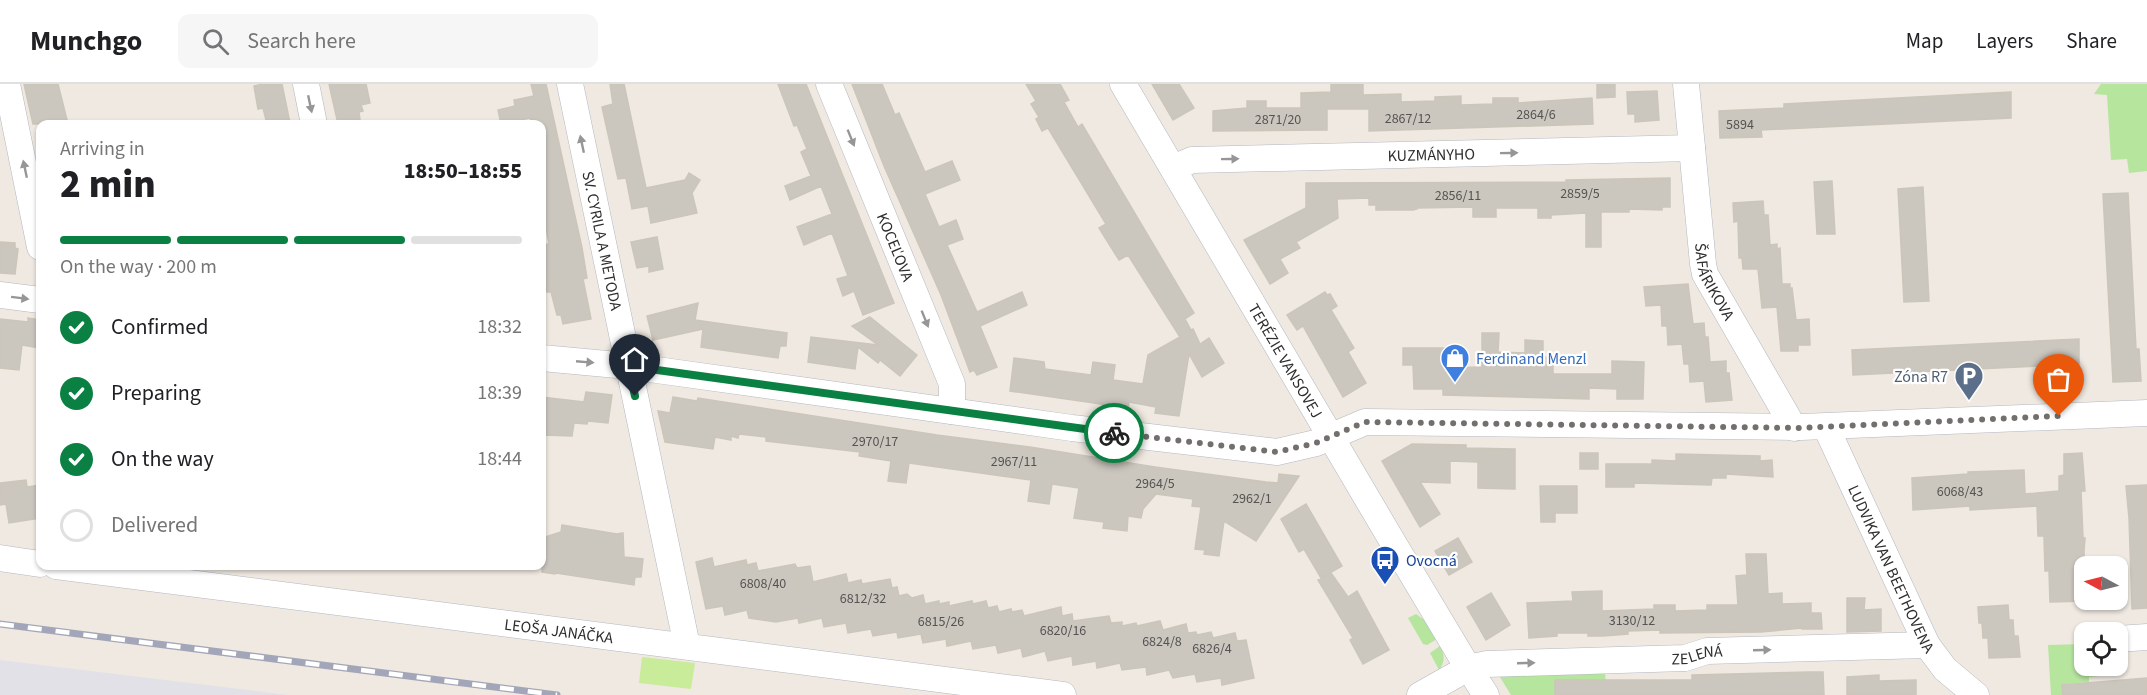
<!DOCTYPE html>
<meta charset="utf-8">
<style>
body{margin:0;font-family:"Source Sans 3",sans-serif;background:#f6f6f6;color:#202124;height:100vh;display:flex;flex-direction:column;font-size:22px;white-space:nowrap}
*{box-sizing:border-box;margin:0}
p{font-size:20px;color:#757577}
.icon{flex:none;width:33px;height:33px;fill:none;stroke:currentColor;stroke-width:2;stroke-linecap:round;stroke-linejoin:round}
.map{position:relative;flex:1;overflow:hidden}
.side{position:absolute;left:36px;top:36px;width:510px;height:450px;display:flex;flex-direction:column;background:#fff;border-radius:12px;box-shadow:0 2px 4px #0004}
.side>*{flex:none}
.needle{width:39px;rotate:277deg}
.tools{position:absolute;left:2074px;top:472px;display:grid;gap:12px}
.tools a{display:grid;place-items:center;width:54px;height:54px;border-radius:12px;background:#fff;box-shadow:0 2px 4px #0004;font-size:30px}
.pin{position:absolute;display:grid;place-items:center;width:51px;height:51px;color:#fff;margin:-62px -26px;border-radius:50% 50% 50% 0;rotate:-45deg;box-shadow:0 0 6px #0007}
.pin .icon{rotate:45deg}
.courier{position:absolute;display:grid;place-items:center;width:60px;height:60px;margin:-30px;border:4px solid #0b8043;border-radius:50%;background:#fff;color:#222;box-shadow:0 2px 8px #0007}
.headline em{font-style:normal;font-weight:800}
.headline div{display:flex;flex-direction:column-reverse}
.headline{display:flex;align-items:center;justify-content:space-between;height:102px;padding:0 24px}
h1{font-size:39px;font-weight:800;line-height:45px}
.bar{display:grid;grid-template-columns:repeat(4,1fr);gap:9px 6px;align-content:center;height:72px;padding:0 24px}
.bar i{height:8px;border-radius:4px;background:#e0e0e0}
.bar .on{background:#0b8043}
.bar p{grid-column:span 4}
ol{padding:0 24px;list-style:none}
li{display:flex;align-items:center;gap:18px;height:66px}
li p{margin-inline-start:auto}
li .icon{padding:6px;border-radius:50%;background:#0b8043;color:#fff;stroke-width:4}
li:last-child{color:#757577}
li i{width:33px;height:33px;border:3px solid #e0e0e0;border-radius:50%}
header{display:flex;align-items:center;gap:36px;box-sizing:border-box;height:84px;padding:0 30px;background:#fff;border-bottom:2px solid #e0e0e0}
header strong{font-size:28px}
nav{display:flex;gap:33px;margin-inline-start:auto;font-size:21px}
.search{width:420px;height:54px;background:#f6f6f6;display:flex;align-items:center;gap:15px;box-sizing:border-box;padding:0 21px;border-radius:12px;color:#757577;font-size:22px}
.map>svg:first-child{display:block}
.industrial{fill:#e3e1e8}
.green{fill:#b6e59e}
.pitch{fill:#c9ec9a}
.building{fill:#cbc7bf;stroke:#cbc5ba;stroke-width:1.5}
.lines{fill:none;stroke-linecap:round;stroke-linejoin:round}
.minor-casing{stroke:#b4b7c1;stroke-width:27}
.minor{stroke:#fff;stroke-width:26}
.rail-casing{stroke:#a3a6b8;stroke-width:7}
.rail{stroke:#fff;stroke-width:4.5;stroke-dasharray:14;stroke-linecap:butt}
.oneway{fill:#969696}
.done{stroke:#726f6d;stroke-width:6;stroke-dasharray:0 10.8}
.route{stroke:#0b8043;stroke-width:8}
.labels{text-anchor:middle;stroke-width:4.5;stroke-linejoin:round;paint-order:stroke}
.number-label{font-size:14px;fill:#555452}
.street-label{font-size:16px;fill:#2e2e2e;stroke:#fff}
.shop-label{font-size:16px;fill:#366cbe;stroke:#fff;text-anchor:start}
.service-label{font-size:16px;fill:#4e5e75;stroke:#fff;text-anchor:end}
.transit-label{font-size:16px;fill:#164399;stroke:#fff;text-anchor:start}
</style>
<header>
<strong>Munchgo</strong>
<div class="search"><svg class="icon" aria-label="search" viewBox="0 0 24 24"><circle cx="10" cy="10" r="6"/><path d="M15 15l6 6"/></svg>Search here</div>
<nav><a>Map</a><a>Layers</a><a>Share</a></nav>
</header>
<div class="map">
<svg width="2147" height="611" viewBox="0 0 2147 611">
<rect width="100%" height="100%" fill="#efe9e1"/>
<path class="industrial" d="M 0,576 L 288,611 L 0,611 Z"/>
<path class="green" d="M 2101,0 L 2147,0 L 2147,87 L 2129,89 L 2127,75 L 2111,76 L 2107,11 L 2094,10 Z
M 1416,530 L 1427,538 L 1437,555 L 1427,561 L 1423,560 L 1408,534 Z
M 2084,560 L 2085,582 L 2098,582 L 2099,592 L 2089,593 L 2089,598 L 2067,600 L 2068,611 L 2051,611 L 2048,561 Z
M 1440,562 C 1445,570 1445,579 1439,586 L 1430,569 Z
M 1605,583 L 1606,611 L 1511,611 L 1495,585 Z"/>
<path class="pitch" d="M 642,573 L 695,579 L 691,605 L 639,599 Z"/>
<path class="building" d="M 24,0 L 58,0 L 68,40 L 33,40 Z
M 263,0 L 282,0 L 290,39 L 267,40 L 263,24 L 258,25 L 254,2 Z
M 329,0 L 366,0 L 370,19 L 361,21 L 363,27 L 359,28 L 360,36 L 338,40 Z
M 531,0 L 546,0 L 582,164 L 587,194 L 583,195 L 591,235 L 563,240 L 561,231 L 557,231 L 551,208 L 547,208 L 542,161 L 549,160 L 542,121 L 542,40 L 532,40 L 530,34 L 501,40 L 498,26 L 515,22 L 514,16 L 534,12 Z
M 610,0 L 624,0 L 646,104 L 685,96 L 689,89 L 700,96 L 692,109 L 697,129 L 651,139 L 648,122 L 632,125 L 626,94 L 618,95 L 602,23 L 613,20 Z
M 778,0 L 806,0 L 894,219 L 863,231 L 854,207 L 843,212 L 837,195 L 848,192 L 832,149 L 804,161 L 797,143 L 832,130 L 821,102 L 790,116 L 785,102 L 811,92 L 801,68 L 807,65 L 797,41 L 794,42 Z
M 852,0 L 882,0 L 895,31 L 899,29 L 925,88 L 952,77 L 960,96 L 925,110 L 939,143 L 956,136 L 963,155 L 947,161 L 977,228 L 1022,208 L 1027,221 L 980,242 L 997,283 L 977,291 L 974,286 L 970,288 L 941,211 L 884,82 Z
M 1026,0 L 1060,0 L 1069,16 L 1064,18 L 1078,43 L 1082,40 L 1194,229 L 1185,235 L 1191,246 L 1193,245 L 1200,260 L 1209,254 L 1224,279 L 1202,293 L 1189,270 L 1179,332 L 1155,329 L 1156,323 L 1129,318 L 1128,324 L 1010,307 L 1014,274 L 1044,278 L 1045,285 L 1091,291 L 1093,278 L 1115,281 L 1113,296 L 1143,300 L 1148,271 L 1180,253 L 1128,171 L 1119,176 L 1099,144 L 1106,140 L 1048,44 L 1042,47 L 1036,35 L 1039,33 L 1031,20 L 1036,17 Z
M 1152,0 L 1179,0 L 1194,24 L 1173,36 Z
M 1331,0 L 1363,0 L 1363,11 L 1401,10 L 1401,18 L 1435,17 L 1435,13 L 1461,12 L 1461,21 L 1493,20 L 1493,14 L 1518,14 L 1518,19 L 1592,14 L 1593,40 L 1369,47 L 1369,25 L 1327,25 L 1327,46 L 1213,47 L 1213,27 L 1247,24 L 1247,17 L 1266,17 L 1266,24 L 1301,24 L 1301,9 L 1331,8 Z
M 1597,0 L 1615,0 L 1615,13 L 1597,14 Z
M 1657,7 L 1659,36 L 1635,38 L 1635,30 L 1628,30 L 1627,8 Z
M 2011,8 L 2011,34 L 1761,46 L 1762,53 L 1720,54 L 1719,27 L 1784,24 L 1784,20 Z
M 1670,94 L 1670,123 L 1662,123 L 1662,126 L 1629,125 L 1629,128 L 1601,128 L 1601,163 L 1586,163 L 1586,129 L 1551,131 L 1551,134 L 1538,134 L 1538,124 L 1496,124 L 1496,133 L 1473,133 L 1473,123 L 1417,124 L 1417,125 L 1413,126 L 1376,126 L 1376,121 L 1369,121 L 1369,114 L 1337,115 L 1338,134 L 1296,158 L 1300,164 L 1280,175 L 1288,189 L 1270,200 L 1244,156 L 1306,124 L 1306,99 L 1566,98 L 1566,96 Z
M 1832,97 L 1835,150 L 1817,150 L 1814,98 Z
M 1923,103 L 1929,217 L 1904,218 L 1898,105 Z
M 2128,109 L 2136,265 L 2139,265 L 2141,297 L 2113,298 L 2103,110 Z
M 1763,117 L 1764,131 L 1768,131 L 1770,161 L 1777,160 L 1777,165 L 1780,164 L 1782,200 L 1790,200 L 1790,204 L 1792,204 L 1796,236 L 1809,235 L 1810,261 L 1798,261 L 1798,267 L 1781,267 L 1777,223 L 1762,224 L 1758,185 L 1743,185 L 1742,174 L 1739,174 L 1738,137 L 1734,138 L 1733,119 Z
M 657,153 L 663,185 L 649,188 L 649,182 L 637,184 L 631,158 Z
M 0,158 L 15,159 L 15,164 L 18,165 L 15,190 L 0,189 Z
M 1688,200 L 1693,240 L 1704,239 L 1705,253 L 1708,253 L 1710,278 L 1726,277 L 1726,289 L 1729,289 L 1732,316 L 1706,318 L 1704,297 L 1690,298 L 1689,280 L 1684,280 L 1682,260 L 1668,261 L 1667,242 L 1662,242 L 1661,221 L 1646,222 L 1644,203 Z
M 1325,208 L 1327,211 L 1330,210 L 1337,222 L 1331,226 L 1354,264 L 1348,268 L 1366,299 L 1343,313 L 1303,242 L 1297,246 L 1287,231 Z
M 698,219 L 695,236 L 787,249 L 786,262 L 780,262 L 778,274 L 701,263 L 703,245 L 653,256 L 647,232 Z
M 870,233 L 917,271 L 900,292 L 880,276 L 878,279 L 858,263 L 855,285 L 808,278 L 811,253 L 878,261 L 852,242 Z
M 28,234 L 40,236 L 40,264 L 22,261 L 19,286 L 0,284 L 0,235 L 28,238 Z
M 1482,249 L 1499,249 L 1498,268 L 1525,269 L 1525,256 L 1543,257 L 1543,271 L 1549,275 L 1553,282 L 1553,290 L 1612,290 L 1612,277 L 1644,278 L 1643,315 L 1617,315 L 1617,305 L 1589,304 L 1589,315 L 1443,311 L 1443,305 L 1414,305 L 1413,281 L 1403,281 L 1403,264 L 1446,264 L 1446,284 L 1482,283 Z
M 2079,255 L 2079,280 L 1853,291 L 1852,266 Z
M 586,308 L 612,311 L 608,339 L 588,337 L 587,340 L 574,339 L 572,352 L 542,351 L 542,313 L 584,318 Z
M 673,313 L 697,317 L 698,314 L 937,351 L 1030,363 L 1155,383 L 1266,398 L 1278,399 L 1279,390 L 1299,392 L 1256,457 L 1224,437 L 1219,472 L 1204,470 L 1205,466 L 1195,465 L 1201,423 L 1192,422 L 1193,415 L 1156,410 L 1143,425 L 1141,434 L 1128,432 L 1127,447 L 1103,444 L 1104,438 L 1074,434 L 1079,404 L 1052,400 L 1049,420 L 1028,417 L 1031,396 L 909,379 L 906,399 L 888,397 L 891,377 L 859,372 L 860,368 L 766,357 L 766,353 L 739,350 L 738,354 L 731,352 L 731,356 L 715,353 L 713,365 L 665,358 L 658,327 L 670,329 Z
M 1412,360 L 1466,361 L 1466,364 L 1515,365 L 1515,405 L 1478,404 L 1478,378 L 1450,377 L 1450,399 L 1420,398 L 1440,430 L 1420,443 L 1382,377 Z
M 1580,369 L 1598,369 L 1598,385 L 1580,385 Z
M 2082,369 L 2085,407 L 2081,407 L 2083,454 L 2085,454 L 2084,467 L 2086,517 L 2050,518 L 2049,487 L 2045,487 L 2044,452 L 2038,452 L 2037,422 L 1970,426 L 1970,422 L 1913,426 L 1912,394 L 1968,390 L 1968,388 L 2024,386 L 2025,410 L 2059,407 L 2059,392 L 2064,391 L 2064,370 Z
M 1676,370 L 1760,372 L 1760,377 L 1772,376 L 1773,393 L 1726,390 L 1726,394 L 1712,394 L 1711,401 L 1634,399 L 1634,403 L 1606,403 L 1606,380 L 1652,380 L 1652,376 L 1676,377 Z
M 26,396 L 27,403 L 40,401 L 40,434 L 9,439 L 6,420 L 0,421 L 0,399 Z
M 2147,401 L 2147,524 L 2132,525 L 2129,434 L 2126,402 Z
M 1540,402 L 1577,402 L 1577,429 L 1555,429 L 1555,438 L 1541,438 Z
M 1306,420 L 1342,482 L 1321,494 L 1304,465 L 1299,468 L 1281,435 Z
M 562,441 L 617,450 L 623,449 L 624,473 L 643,475 L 641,493 L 635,493 L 634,501 L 556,489 L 555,490 L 542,488 L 542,454 L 561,448 Z
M 1458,454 L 1472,478 L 1449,491 L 1435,467 Z
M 1746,470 L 1766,470 L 1768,510 L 1782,509 L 1782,520 L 1811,519 L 1811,529 L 1821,529 L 1822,545 L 1802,545 L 1802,544 L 1761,548 L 1660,549 L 1660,546 L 1628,547 L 1628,550 L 1603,552 L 1588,552 L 1588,549 L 1557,549 L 1557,552 L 1529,554 L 1527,519 L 1573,517 L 1572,508 L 1602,507 L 1602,527 L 1654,525 L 1654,521 L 1675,521 L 1675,527 L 1707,526 L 1707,521 L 1738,521 L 1736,492 L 1747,491 Z
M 712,474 L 714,483 L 746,476 L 747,481 L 756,479 L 758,487 L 795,480 L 797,484 L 810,482 L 813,498 L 846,490 L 848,499 L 861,496 L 862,500 L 890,495 L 892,504 L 897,503 L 899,512 L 907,510 L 912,514 L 923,511 L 925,520 L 939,517 L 939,520 L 949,518 L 949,522 L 972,517 L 973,520 L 986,517 L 988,524 L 997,522 L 999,528 L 1011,525 L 1012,528 L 1022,526 L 1024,532 L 1061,523 L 1062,532 L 1072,530 L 1073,537 L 1109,532 L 1111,539 L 1122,538 L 1122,542 L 1136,539 L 1137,542 L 1160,537 L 1163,546 L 1186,540 L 1188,549 L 1196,548 L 1197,551 L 1211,548 L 1213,554 L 1235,549 L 1237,557 L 1246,556 L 1254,594 L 1222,601 L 1221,594 L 1197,598 L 1195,590 L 1173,594 L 1169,586 L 1147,591 L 1146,583 L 1122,586 L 1120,579 L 1097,584 L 1096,577 L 1073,581 L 1072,572 L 1048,577 L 1045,567 L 1023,573 L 1021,564 L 998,569 L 996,561 L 973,565 L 971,557 L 947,562 L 946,555 L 923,559 L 921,550 L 898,554 L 897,548 L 873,552 L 871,545 L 848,549 L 846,539 L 824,543 L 822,534 L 799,539 L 798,534 L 776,538 L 749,534 L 747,526 L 725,531 L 723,522 L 706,525 L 696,478 Z
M 1331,489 L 1348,513 L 1357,507 L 1389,566 L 1363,580 L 1350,556 L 1353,554 L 1318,496 Z
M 1491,509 L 1510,541 L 1486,556 L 1467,523 Z
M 1847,514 L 1865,514 L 1864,526 L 1881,525 L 1881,547 L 1847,548 Z
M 2008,521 L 2009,536 L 2013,536 L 2014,552 L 2018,552 L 2020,573 L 1989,574 L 1988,554 L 1983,554 L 1982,539 L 1979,539 L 1978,523 Z
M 1810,588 L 1823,588 L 1824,611 L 1555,611 L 1555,596 L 1692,596 L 1692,591 Z
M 1879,591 L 1879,597 L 1916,596 L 1916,611 L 1847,611 L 1847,593 Z
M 2147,594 L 2147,611 L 2063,611 L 2062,601 Z"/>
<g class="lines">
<g class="minor-casing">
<g id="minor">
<path d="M 7,0 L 40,163"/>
<path d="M 306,0 L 314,40"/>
<path id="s1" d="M 570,0 L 687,562"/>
<path id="s2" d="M 829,0 L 952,300 L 952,327"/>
<path id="s3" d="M 1123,0 L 1391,455 L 1461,572 L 1486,611"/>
<path id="s4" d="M 1686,0 L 1703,180 L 1705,190 L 1794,344"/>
<path id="s5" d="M 1173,84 L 1192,76 L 1692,64"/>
<path d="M 0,211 L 40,216"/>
<path d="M 542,274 L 628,282 L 1072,344 L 1277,368 L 1316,359 L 1365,338 L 1801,343 L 2147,329"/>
<path id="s6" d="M 1826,343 L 1927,561 L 1945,585 L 1976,611"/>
<path d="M 0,474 L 40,480"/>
<path id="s7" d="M 56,482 L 1063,611"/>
<path d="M 2118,555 L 2147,553"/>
<path id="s8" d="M 1420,611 L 1468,584 L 1487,580 L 1685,574 L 1707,567 L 1927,561"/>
</g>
</g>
<use href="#minor" class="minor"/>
<g class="rail-casing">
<path id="rail" d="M 0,540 L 557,611"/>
</g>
<use href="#rail" class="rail"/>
</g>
<defs><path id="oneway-solid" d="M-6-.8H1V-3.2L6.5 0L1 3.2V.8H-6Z" transform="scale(1.5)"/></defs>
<g class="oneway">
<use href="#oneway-solid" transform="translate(310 20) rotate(78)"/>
<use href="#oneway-solid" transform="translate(851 54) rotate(68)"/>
<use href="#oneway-solid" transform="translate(582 60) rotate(-102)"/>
<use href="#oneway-solid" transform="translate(1509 69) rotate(-1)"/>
<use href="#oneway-solid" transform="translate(1230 75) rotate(-1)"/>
<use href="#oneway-solid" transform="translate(25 85) rotate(-102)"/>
<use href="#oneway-solid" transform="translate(20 214) rotate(7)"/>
<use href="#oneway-solid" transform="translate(925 235) rotate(68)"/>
<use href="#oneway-solid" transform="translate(585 278) rotate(5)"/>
<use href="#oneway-solid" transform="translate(1762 566) rotate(-2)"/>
<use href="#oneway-solid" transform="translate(1526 579) rotate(-2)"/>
</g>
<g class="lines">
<path class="done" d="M 1114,349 L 1277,368 L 1316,359 L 1365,338 L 1801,344 L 2059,332"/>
<path class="route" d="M 635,312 L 628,282 L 1114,349"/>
</g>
<defs>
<g id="shop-pin" transform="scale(1.5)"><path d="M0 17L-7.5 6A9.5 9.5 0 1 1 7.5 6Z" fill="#3f7fe0" stroke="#fff"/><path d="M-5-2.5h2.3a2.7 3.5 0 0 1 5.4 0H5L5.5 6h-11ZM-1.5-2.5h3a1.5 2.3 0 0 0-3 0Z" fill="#fff"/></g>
<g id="parking-pin" transform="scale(1.5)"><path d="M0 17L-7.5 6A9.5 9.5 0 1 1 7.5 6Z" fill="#5c6f8a" stroke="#fff"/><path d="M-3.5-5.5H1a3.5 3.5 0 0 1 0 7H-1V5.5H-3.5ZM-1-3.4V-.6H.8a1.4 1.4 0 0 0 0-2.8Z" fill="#fff"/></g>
<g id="bus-pin" transform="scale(1.5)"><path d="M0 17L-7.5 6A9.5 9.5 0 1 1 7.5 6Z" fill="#1a4fb4" stroke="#fff"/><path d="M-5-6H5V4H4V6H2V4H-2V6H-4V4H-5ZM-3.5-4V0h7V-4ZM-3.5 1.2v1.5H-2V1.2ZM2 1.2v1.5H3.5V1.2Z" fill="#fff"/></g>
</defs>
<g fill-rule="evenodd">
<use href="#shop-pin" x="1455" y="274"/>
<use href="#parking-pin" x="1969" y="292"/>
<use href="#bus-pin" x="1385" y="476"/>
</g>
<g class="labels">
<g class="number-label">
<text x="1536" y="35">2864/6</text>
<text x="1408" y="39">2867/12</text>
<text x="1278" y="40">2871/20</text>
<text x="1740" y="45">5894</text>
<text x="1580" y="114">2859/5</text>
<text x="1458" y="116">2856/11</text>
<text x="875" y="362">2970/17</text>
<text x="1014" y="382">2967/11</text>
<text x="1155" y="404">2964/5</text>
<text x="1960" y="412">6068/43</text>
<text x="1252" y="419">2962/1</text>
<text x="763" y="504">6808/40</text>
<text x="863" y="519">6812/32</text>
<text x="1632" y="541">3130/12</text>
<text x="941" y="542">6815/26</text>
<text x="1063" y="551">6820/16</text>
<text x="1162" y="562">6824/8</text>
<text x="1212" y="569">6826/4</text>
</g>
<g class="street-label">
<text dy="6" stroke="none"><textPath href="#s5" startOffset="260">KUZMÁNYHO</textPath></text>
<text dy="6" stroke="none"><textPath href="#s1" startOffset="160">SV. CYRILA A METODA</textPath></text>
<text dy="6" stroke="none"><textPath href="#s2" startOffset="176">KOCEĽOVA</textPath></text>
<text dy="6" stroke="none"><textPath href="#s4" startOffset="201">ŠAFÁRIKOVA</textPath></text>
<text dy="6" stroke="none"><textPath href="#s3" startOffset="321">TERÉZIE VANSOVEJ</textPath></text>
<text dy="6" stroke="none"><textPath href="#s6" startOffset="156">LUDVIKA VAN BEETHOVENA</textPath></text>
<text dy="6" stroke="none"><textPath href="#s7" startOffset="507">LEOŠA JANÁČKA</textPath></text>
<text dy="6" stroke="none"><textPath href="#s8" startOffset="285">ZELENÁ</textPath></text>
</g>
<g class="shop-label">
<text x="1476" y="280">Ferdinand Menzl</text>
</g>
<g class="service-label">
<text x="1948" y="298">Zóna R7</text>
</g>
<g class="transit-label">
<text x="1406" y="482">Ovocná</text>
</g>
</g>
</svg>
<div class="tools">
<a><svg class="needle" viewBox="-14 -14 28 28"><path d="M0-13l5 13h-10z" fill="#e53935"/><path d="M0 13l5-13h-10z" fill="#757577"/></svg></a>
<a><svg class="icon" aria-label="locate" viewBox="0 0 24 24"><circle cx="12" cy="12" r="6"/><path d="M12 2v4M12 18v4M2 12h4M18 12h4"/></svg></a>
</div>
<div class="pin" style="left:2059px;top:332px;background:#ea580c"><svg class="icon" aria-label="bag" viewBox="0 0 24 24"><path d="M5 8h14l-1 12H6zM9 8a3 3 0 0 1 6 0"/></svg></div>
<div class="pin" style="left:635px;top:312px;background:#1f2937"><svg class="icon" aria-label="home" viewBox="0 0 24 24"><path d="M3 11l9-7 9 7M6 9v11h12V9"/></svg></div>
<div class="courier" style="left:1114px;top:349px"><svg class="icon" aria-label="bike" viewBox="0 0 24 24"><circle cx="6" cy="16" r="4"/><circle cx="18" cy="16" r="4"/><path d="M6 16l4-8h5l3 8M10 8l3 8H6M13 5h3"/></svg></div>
<section class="side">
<div class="headline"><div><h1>2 min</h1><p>Arriving in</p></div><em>18:50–18:55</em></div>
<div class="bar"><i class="on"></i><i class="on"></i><i class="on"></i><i></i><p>On the way · 200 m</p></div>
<ol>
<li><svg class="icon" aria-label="check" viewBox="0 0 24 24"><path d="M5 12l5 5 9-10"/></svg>Confirmed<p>18:32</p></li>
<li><svg class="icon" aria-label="check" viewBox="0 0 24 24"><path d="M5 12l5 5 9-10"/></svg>Preparing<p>18:39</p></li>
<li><svg class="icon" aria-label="check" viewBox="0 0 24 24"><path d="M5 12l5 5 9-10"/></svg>On the way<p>18:44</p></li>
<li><i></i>Delivered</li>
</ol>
</section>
</div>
